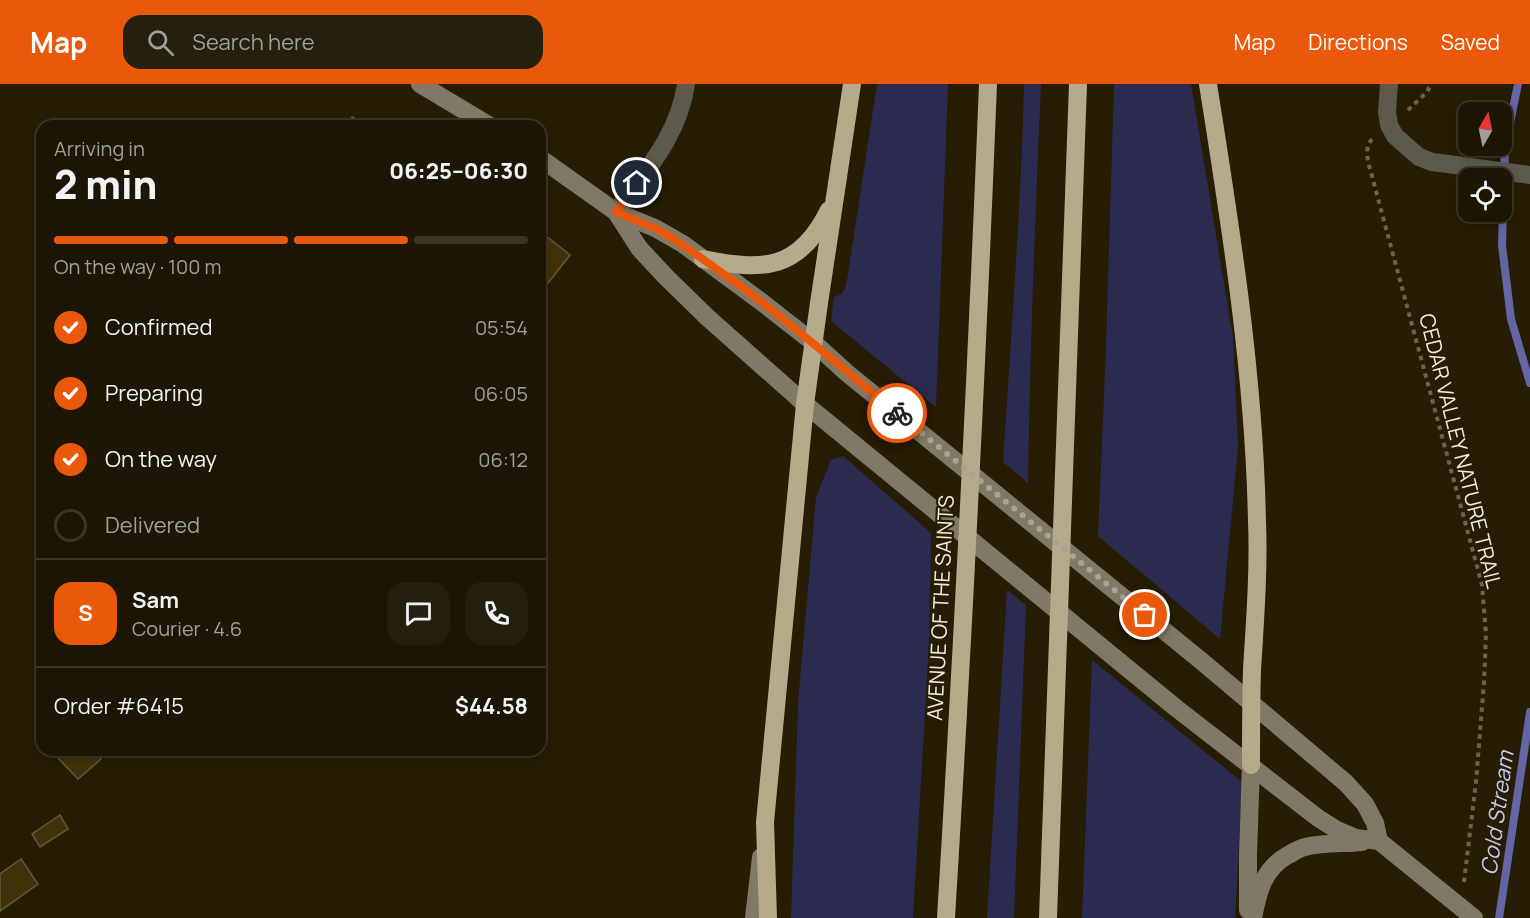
<!DOCTYPE html>
<meta charset="utf-8">
<style>
body{margin:0;font-family:Manrope,sans-serif;background:#251f0e;color:#f1f3f6;height:100vh;display:flex;flex-direction:column;font-size:22px;white-space:nowrap}
*{box-sizing:border-box;margin:0}
p{font-size:20px;color:#a09f9a}
.icon{flex:none;width:33px;height:33px;fill:none;stroke:currentColor;stroke-width:2;stroke-linecap:round;stroke-linejoin:round}
.map{position:relative;flex:1;overflow:hidden}
.details{position:absolute;left:36px;top:36px;width:510px;height:636px;display:flex;flex-direction:column;background:#1d1604;border-radius:18px;box-shadow:0 3px 9px #0003,0 0 0 2px #3b3526}
.details>*{flex:none}
.needle{width:39px;rotate:9deg}
.tools{position:absolute;left:1458px;top:18px;display:grid;gap:12px}
.tools a{display:grid;place-items:center;width:54px;height:54px;border-radius:12px;background:#1d1604;box-shadow:0 3px 9px #0003,0 0 0 2px #3b3526;font-size:30px}
.pin{position:absolute;display:grid;place-items:center;width:51px;height:51px;color:#fff;margin:-26px;border:3px solid #fff;border-radius:50%;box-shadow:0 2px 6px #0007}
.courier{position:absolute;display:grid;place-items:center;width:60px;height:60px;margin:-30px;border:4px solid #ea580c;border-radius:50%;background:#fff;color:#222;box-shadow:0 2px 8px #0007}
.summary em{font-style:normal;font-weight:800}
.summary div{display:flex;flex-direction:column-reverse}
.summary{display:flex;align-items:center;justify-content:space-between;height:102px;padding:0 18px}
h1{font-size:39px;font-weight:800;line-height:45px}
.bar{display:grid;grid-template-columns:repeat(4,1fr);gap:9px 6px;align-content:center;height:72px;padding:0 18px}
.bar i{height:8px;border-radius:4px;background:#3b3526}
.bar .on{background:#ea580c}
.bar p{grid-column:span 4}
.line{display:flex;align-items:center;gap:15px;padding:0 18px;border-top:2px solid #3b3526}
.line div{flex:1}
.round{display:grid;place-items:center;flex:none;width:63px;height:63px;border-radius:18px;background:#251f0e}
ol{padding:0 18px;list-style:none}
li{display:flex;align-items:center;gap:18px;height:66px}
li p{margin-inline-start:auto}
li .icon{padding:6px;border-radius:50%;background:#ea580c;color:#fff;stroke-width:4}
li:last-child{color:#a09f9a}
li i{width:33px;height:33px;border:3px solid #3b3526;border-radius:50%}
header{display:flex;align-items:center;gap:36px;box-sizing:border-box;height:84px;padding:0 30px;background:#ea580c;color:#fff}
header strong{font-size:28px}
nav{display:flex;gap:33px;margin-inline-start:auto;font-size:21px}
.search{width:420px;height:54px;background:#251f0e;display:flex;align-items:center;gap:15px;box-sizing:border-box;padding:0 21px;border-radius:18px;color:#a09f9a;font-size:22px}
.map>svg:first-child{display:block}
.green{fill:#2b2b50}
.lines{fill:none;stroke-linecap:round;stroke-linejoin:round}
.stream{stroke:#6365a5;stroke-width:8}
.building{fill:#413108;stroke:#63583e;stroke-width:1.5}
.path{stroke:#6c634f;stroke-width:4;stroke-dasharray:4.5 4.5;stroke-linecap:butt}
.street{stroke:#5e594d;stroke-width:18}
.secondary{stroke:#817967;stroke-width:18}
.highway{stroke:#b6aa8d;stroke-width:18}
.done{stroke:#aaa391;stroke-width:6;stroke-dasharray:0 10.8}
.route{stroke:#ea580c;stroke-width:8}
.labels{text-anchor:middle;stroke-width:4.5;stroke-linejoin:round;paint-order:stroke}
.street-label{font-size:21px;fill:#f1ebdc;stroke:#271d05}
.water-label{font-size:22px;font-style:italic;fill:#c6caef;stroke:#271d05}
</style>
<header>
<strong>Map</strong>
<div class="search"><svg class="icon" aria-label="search" viewBox="0 0 24 24"><circle cx="10" cy="10" r="6"/><path d="M15 15l6 6"/></svg>Search here</div>
<nav><a>Map</a><a>Directions</a><a>Saved</a></nav>
</header>
<div class="map">
<svg width="1530" height="834" viewBox="0 0 1530 834">
<rect width="100%" height="100%" fill="#271d05"/>
<path class="green" d="M 877,0 L 948,0 L 936,323 L 831,237 L 834,213 C 844,210 845,206 847,196 Z
M 1024,0 L 1041,0 C 1035,133 1030,266 1028,399 L 1003,378 C 1011,252 1021,126 1024,0 Z
M 1114,0 L 1191,0 L 1233,254 L 1238,363 L 1220,555 L 1098,452 L 1106,264 Z
M 843,372 L 931,449 L 929,560 L 913,834 L 791,834 L 798,619 L 816,413 L 831,376 Z
M 1007,506 L 1026,521 L 1014,834 L 987,834 Z
M 1092,576 L 1242,698 L 1235,834 L 1082,834 Z"/>
<g class="lines">
<path class="stream" d="M 1518,0 L 1505,63 L 1502,161 L 1511,235 L 1530,299
M 1499,834 L 1530,628"/>
</g>
<path class="building" d="M 352,33 L 369,42 L 347,42 Z
M 540,147 L 570,171 L 545,203 L 540,199 Z
M 65,666 L 92,666 L 101,675 L 78,695 L 57,673 Z
M 60,731 L 68,745 L 40,763 L 32,750 Z
M 21,775 L 38,800 L 0,827 L 0,790 Z"/>
<g class="lines">
<path class="path" d="M 1408,26 L 1427,8 L 1431,0
M 1372,55 C 1362,66 1370,83 1373,96 L 1482,501 L 1486,550 L 1484,598 L 1476,698 L 1464,798"/>
<path class="street" d="M 1389,0 L 1387,28 L 1389,41 L 1395,52 L 1419,73 L 1432,78 L 1448,80 L 1530,91
M 616,128 C 645,88 679,51 686,0"/>
<path class="secondary" d="M 420,0 L 490,42
M 540,74 L 616,128 L 655,144 L 683,160 L 763,219 L 814,259 L 847,289 L 1199,575 L 1346,699 L 1365,720 L 1375,739 L 1379,757
M 616,128 L 639,164 L 666,193 L 707,233 L 805,320 L 1176,624 L 1318,734 L 1337,746 L 1356,754 L 1379,757 L 1474,834
M 1248,826 L 1248,771 L 1251,681
M 754,834 L 761,773
M 1253,834 C 1258,808 1263,785 1288,771 C 1294,768 1300,764 1305,763 C 1324,758 1343,760 1362,758"/>
<path class="highway" d="M 1208,0 C 1231,145 1254,289 1257,437 C 1259,487 1255,536 1252,586 C 1251,618 1251,650 1251,681
M 703,175 C 763,187 799,187 829,126
M 768,834 L 765,738 L 805,320 L 819,219 L 852,0
M 946,834 C 963,556 977,278 988,0
M 1048,834 L 1078,0"/>
</g>
<g class="lines">
<path class="done" d="M 897,329 L 1145,531"/>
<path class="route" d="M 637,99 L 616,128 C 629,134 644,139 658,146 C 679,157 698,172 718,186 C 781,230 838,281 897,329"/>
</g>
<g class="labels">
<g class="street-label">
<text transform="translate(1460 367) rotate(76)" y="7">CEDAR VALLEY NATURE TRAIL</text>
<text transform="translate(941 524) rotate(-87)" y="7">AVENUE OF THE SAINTS</text>
</g>
<g class="water-label">
<text transform="translate(1497 729) rotate(-82)" y="8">Cold Stream</text>
</g>
</g>
</svg>
<div class="tools">
<a><svg class="needle" viewBox="-14 -14 28 28"><path d="M0-13l5 13h-10z" fill="#e53935"/><path d="M0 13l5-13h-10z" fill="#a09f9a"/></svg></a>
<a><svg class="icon" aria-label="locate" viewBox="0 0 24 24"><circle cx="12" cy="12" r="6"/><path d="M12 2v4M12 18v4M2 12h4M18 12h4"/></svg></a>
</div>
<div class="pin" style="left:1145px;top:531px;background:#ea580c"><svg class="icon" aria-label="bag" viewBox="0 0 24 24"><path d="M5 8h14l-1 12H6zM9 8a3 3 0 0 1 6 0"/></svg></div>
<div class="pin" style="left:637px;top:99px;background:#1f2937"><svg class="icon" aria-label="home" viewBox="0 0 24 24"><path d="M3 11l9-7 9 7M6 9v11h12V9"/></svg></div>
<div class="courier" style="left:897px;top:329px"><svg class="icon" aria-label="bike" viewBox="0 0 24 24"><circle cx="6" cy="16" r="4"/><circle cx="18" cy="16" r="4"/><path d="M6 16l4-8h5l3 8M10 8l3 8H6M13 5h3"/></svg></div>
<section class="details">
<div class="summary"><div><h1>2 min</h1><p>Arriving in</p></div><em>06:25–06:30</em></div>
<div class="bar"><i class="on"></i><i class="on"></i><i class="on"></i><i></i><p>On the way · 100 m</p></div>
<ol>
<li><svg class="icon" aria-label="check" viewBox="0 0 24 24"><path d="M5 12l5 5 9-10"/></svg>Confirmed<p>05:54</p></li>
<li><svg class="icon" aria-label="check" viewBox="0 0 24 24"><path d="M5 12l5 5 9-10"/></svg>Preparing<p>06:05</p></li>
<li><svg class="icon" aria-label="check" viewBox="0 0 24 24"><path d="M5 12l5 5 9-10"/></svg>On the way<p>06:12</p></li>
<li><i></i>Delivered</li>
</ol>
<div class="line" style="height:108px"><b class="round" style="background:#ea580c;color:#fff">S</b><div><b>Sam</b><p>Courier · 4.6</p></div><a class="round"><svg class="icon" aria-label="chat" viewBox="0 0 24 24"><path d="M4 5h16v11H9l-5 4z"/></svg></a><a class="round"><svg class="icon" aria-label="phone" viewBox="0 0 24 24"><path d="M5 4h4l2 5-3 2q2 4 5 5l2-3 5 2v4C11 20 4 13 5 4z"/></svg></a></div>
<div class="line" style="height:78px"><div>Order #6415</div><b>$44.58</b></div>
</section>
</div>
